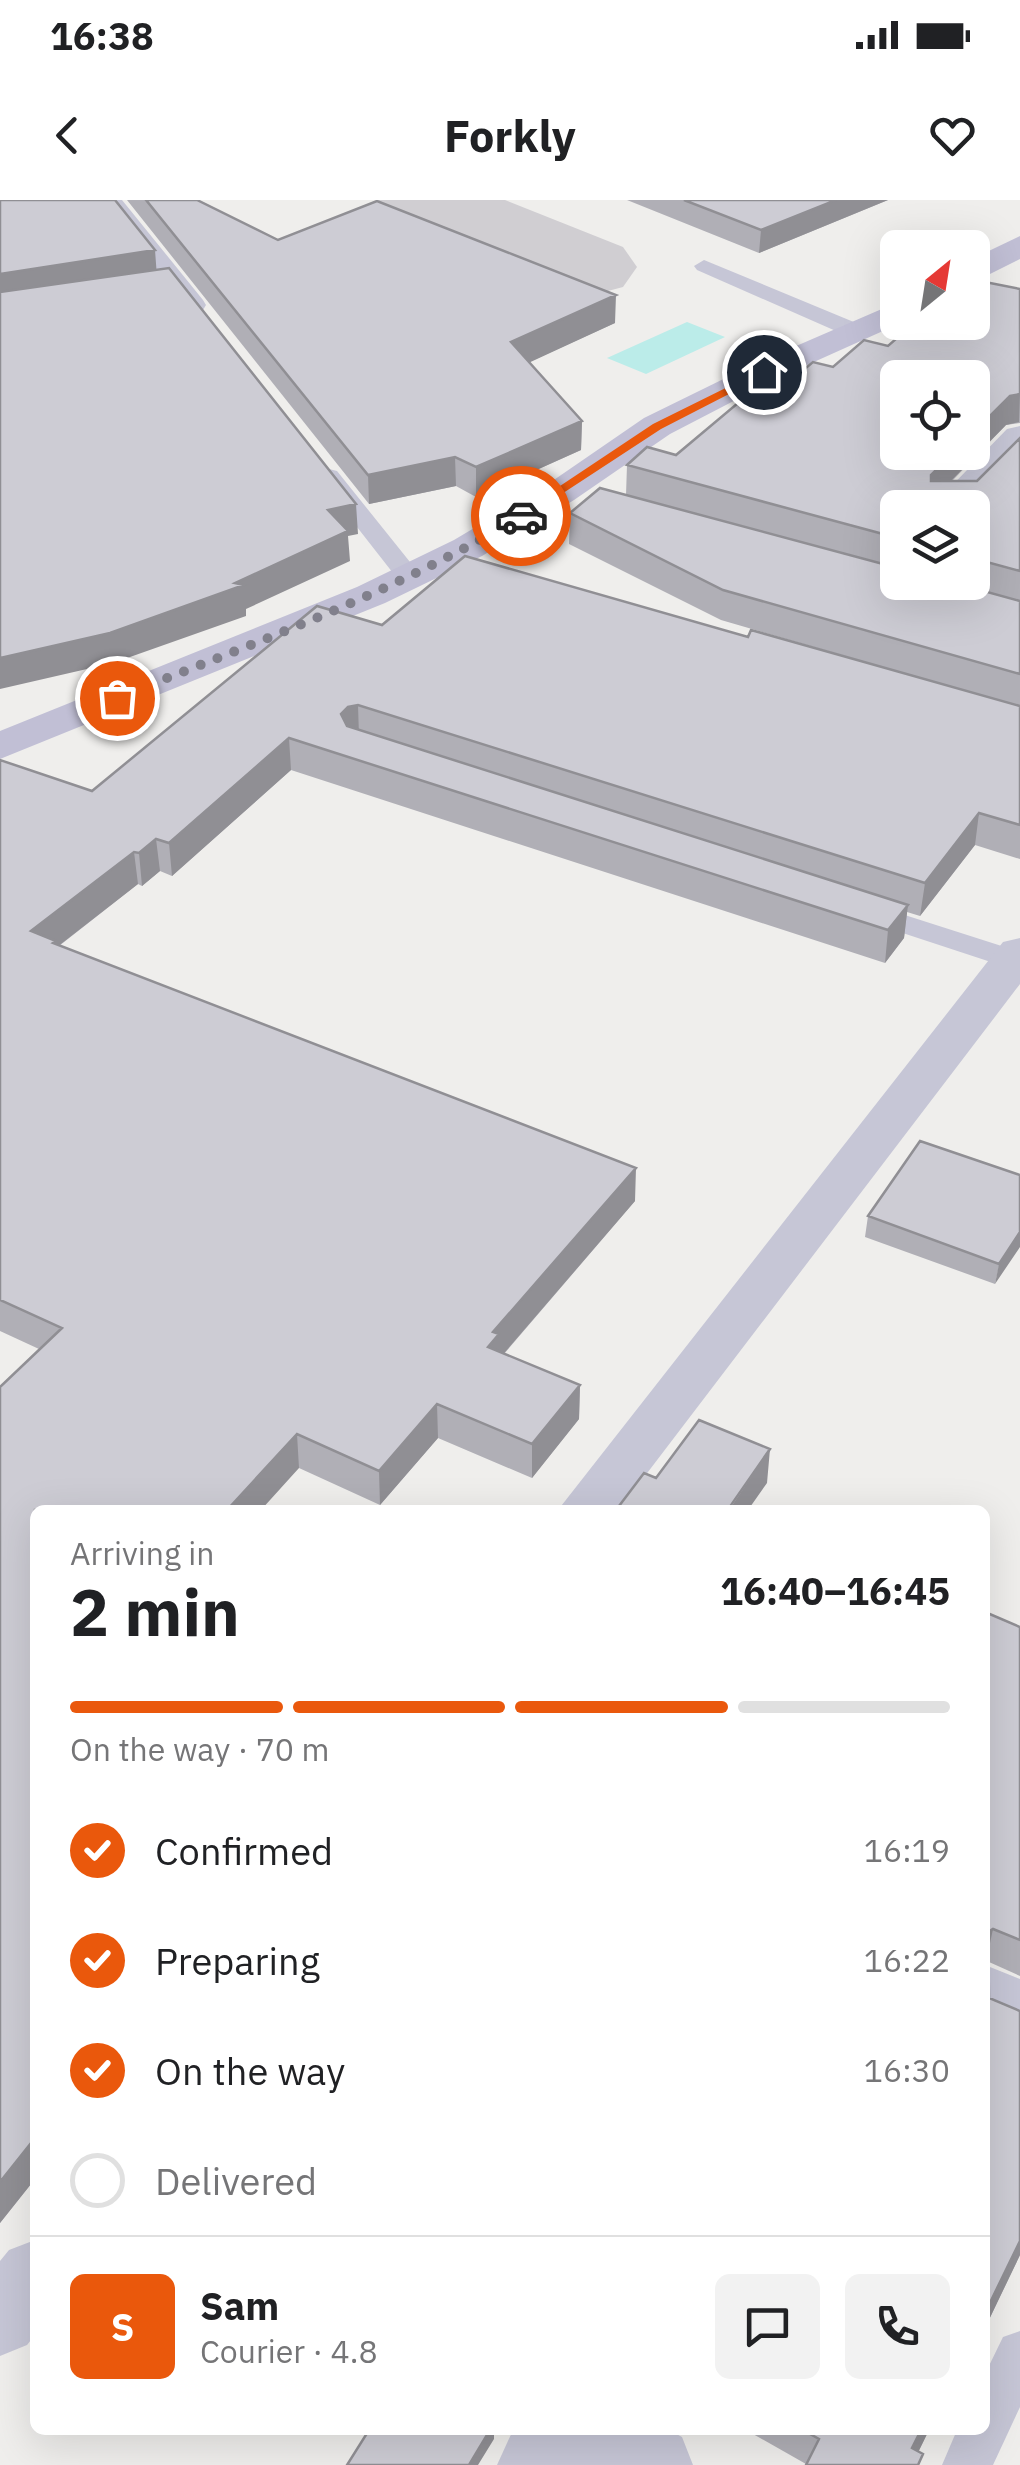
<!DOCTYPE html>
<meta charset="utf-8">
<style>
body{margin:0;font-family:"IBM Plex Sans",sans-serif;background:#f2f2f2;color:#202124;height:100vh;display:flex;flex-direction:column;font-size:38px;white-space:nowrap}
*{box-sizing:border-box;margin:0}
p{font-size:32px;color:#757577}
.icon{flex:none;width:55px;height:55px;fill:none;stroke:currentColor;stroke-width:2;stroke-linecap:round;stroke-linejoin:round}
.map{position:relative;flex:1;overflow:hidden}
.drawer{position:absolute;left:30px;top:1305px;width:960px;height:930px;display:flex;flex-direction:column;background:#fff;border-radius:15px;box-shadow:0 10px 40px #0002}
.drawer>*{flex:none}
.needle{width:65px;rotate:30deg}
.tools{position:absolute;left:880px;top:30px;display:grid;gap:20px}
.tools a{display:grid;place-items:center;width:110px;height:110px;border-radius:15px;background:#fff;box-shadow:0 10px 40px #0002;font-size:50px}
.pin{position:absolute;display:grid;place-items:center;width:85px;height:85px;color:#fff;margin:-42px;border:5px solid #fff;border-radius:50%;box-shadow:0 2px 10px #0007}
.courier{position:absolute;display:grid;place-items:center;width:100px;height:100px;margin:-50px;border:8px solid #ea580c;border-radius:50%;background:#fff;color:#222;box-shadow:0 2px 12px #0007}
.summary em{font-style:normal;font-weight:700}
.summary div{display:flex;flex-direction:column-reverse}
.summary{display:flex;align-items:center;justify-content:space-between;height:170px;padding:0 40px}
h1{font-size:65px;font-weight:700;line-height:75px}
.bar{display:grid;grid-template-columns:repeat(4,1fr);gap:15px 10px;align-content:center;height:120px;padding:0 40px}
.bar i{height:12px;border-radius:8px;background:#e0e0e0}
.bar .current{background:#ea580c}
.bar p{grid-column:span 4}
.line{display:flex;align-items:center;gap:25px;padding:0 40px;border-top:2px solid #e0e0e0}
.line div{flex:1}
.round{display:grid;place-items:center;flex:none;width:105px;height:105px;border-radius:15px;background:#f2f2f2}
ol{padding:0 40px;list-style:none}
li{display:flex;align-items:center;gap:30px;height:110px}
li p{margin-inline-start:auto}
li .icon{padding:10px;border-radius:50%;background:#ea580c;color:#fff;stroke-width:4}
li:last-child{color:#757577}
li i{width:55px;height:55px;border:5px solid #e0e0e0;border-radius:50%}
.status{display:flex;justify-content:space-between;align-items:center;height:70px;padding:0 50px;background:#fff;direction:ltr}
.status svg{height:28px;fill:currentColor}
header{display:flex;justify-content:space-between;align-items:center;height:130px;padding:0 40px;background:#fff;font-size:45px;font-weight:700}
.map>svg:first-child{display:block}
.green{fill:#bbece9}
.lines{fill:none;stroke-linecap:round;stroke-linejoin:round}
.taxiway{fill:#d0ced2;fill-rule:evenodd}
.lane{fill:#c6c6d6;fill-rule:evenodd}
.street{fill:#c6c6d6;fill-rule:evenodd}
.secondary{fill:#c1bfd5;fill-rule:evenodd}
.wall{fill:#b0afb6;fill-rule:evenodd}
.shaded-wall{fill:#908f94}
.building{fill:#cdccd4;stroke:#908f94;stroke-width:2.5}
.route{fill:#ea580c}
.done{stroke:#81808c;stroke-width:10;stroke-dasharray:0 18}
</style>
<div class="status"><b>16:38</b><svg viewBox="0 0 49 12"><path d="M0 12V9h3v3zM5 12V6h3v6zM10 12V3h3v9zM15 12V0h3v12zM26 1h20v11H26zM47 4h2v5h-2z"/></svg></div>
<header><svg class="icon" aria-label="back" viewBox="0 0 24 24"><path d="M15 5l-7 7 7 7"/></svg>Forkly<svg class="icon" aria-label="heart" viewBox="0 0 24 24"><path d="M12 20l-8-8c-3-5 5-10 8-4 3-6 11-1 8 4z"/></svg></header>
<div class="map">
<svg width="1020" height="2265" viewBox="0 0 1020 2265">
<rect width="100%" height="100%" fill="#efeeec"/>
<path class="green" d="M 687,122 L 725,137 L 646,174 L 607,158 Z"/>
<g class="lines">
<path class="taxiway" d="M 378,0 L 505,0 L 623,47 L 637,67 L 623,87 L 589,96 L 555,87 L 392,19 Z"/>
<path class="lane" d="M 102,0 L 122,0 L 203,100 L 206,105 L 203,110 L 187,110 Z
M 704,60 L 861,125 L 864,130 L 861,135 L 845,135 L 697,70 L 694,66 Z
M 329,269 L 337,271 L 418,372 L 422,377 L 418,382 L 400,382 L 321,281 L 317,276 L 321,271 Z
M 861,701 L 1020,752 L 1020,768 L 1003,766 L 851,716 L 846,710 L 851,704 Z
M 1020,2131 L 1020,2207 L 993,2265 L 942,2265 L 957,2230 L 985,2230 L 985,2174 L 1003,2137 Z"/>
<path class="street" d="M 1020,226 L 1020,258 L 971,308 L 930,308 L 1007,229 Z
M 1020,738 L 1020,784 L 619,1310 L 558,1310 L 1003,742 Z
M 985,1765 L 1020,1779 L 1020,1842 L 985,1828 Z
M 35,2040 L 35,2135 L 27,2145 L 0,2156 L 0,2061 L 9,2050 Z
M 513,2230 L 669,2230 L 682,2237 L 693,2265 L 497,2265 Z"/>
<path class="secondary" d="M 1020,36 L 1020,59 L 972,83 L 972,59 Z
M 898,102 L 898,122 L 903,122 L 776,179 L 670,234 L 574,300 L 482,356 L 385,403 L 0,559 L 0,531 L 357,387 L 454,340 L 548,284 L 644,218 L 752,165 Z"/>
</g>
<path class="wall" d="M 127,0 L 197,0 L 278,40 L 615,123 L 529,162 L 582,221 L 581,250 L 476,297 L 456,286 L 369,304 Z
M 627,0 L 888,0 L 759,53 Z
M 1020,89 L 1020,223 L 1006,225 L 952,281 L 977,281 L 1020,238 L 1020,659 L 975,645 L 920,716 L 907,712 L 904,738 L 885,763 L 291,570 L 172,676 L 160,671 L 142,686 L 138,684 L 59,746 L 635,1001 L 504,1154 L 580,1185 L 579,1219 L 532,1278 L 438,1238 L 380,1305 L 299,1268 L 35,1310 L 35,1979 L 0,2023 L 39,1149 L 0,1131 L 0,560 L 92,591 L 382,425 L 748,437 L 890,469 L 721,420 L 569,344 L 570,313 L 626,295 L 627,265 L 676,255 L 777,192 L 833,167 L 934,129 ZM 898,308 L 972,308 L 972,382 L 898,382 Z
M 1020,975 L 995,1084 L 865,1037 L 868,1016 Z
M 985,1412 L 1020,1427 L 1020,1776 L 989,1762 L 989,1798 L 1020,2055 L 985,2128 Z
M 746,2230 L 929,2230 L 918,2252 L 806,2264 Z"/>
<path class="shaded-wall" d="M 836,0 L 888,0 L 759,53 L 761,30 Z
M 155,50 L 157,77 L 0,102 L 0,74 Z
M 616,95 L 615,123 L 511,171 L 511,142 Z
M 1020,194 L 1019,222 L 1006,225 L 927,305 L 931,275 L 954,252 L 972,252 L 972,234 L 1010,196 Z
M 582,221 L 581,250 L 476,297 L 476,267 Z
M 455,257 L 456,286 L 369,304 L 368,275 Z
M 356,304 L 358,334 L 348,336 L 350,361 L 246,409 L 246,416 L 113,463 L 0,489 L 0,458 L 235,383 L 328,310 Z
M 358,505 L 359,536 L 343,546 L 341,514 L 348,507 Z
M 289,538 L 291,570 L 172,676 L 169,643 Z
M 979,613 L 975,645 L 920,716 L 925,683 Z
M 156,639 L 160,671 L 142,686 L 139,653 Z
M 134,652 L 138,684 L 57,747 L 31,731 Z
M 908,705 L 904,738 L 885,763 L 888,730 Z
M 636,968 L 635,1001 L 499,1159 L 488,1147 L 493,1132 Z
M 1020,1032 L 1020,1047 L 995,1084 L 999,1064 Z
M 580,1185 L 579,1219 L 532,1278 L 532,1244 Z
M 437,1204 L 438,1238 L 380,1305 L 379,1271 Z
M 297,1234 L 299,1268 L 261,1310 L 227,1310 Z
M 770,1249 L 767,1283 L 748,1310 L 729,1310 Z
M 993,1729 L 986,1762 L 988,1732 Z
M 35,1938 L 35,1979 L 0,2023 L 0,1982 Z
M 1020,2041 L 1020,2055 L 985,2128 L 985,2113 Z
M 490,2230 L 494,2230 L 494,2239 L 478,2265 L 469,2265 Z
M 921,2230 L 929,2230 L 912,2265 L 912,2248 Z"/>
<path class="building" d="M 0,0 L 115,0 L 155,50 L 0,74 Z
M 146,0 L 197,0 L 278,40 L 377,1 L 616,95 L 511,142 L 582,221 L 476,267 L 455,257 L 368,275 Z
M 684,0 L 836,0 L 761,30 Z
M 169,68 L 356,304 L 328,310 L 348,331 L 235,383 L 244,385 L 110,433 L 0,458 L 0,92 Z
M 985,82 L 1020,89 L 1020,194 L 1010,196 L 972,234 L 972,178 L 898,178 L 898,252 L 954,252 L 931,275 L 931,281 L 977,281 L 1020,238 L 1020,371 L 972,358 L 972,308 L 898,308 L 898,338 L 627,265 L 647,247 L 676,255 L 757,187 L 777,192 L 813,162 L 833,167 L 864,140 L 888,146 L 913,124 L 934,129 L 941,122 L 972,122 L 972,94 Z
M 600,288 L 898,368 L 898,382 L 951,382 L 1020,401 L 1020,474 L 723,390 L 570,313 Z
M 465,356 L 748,437 L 751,430 L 1020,506 L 1020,625 L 979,613 L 925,683 L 358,505 L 348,507 L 341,514 L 347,526 L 908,705 L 888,730 L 289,538 L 169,643 L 156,639 L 139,653 L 134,652 L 31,731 L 56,741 L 53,743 L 636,968 L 493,1132 L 499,1134 L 488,1147 L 580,1185 L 532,1244 L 437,1204 L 379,1271 L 297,1234 L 227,1310 L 35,1310 L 35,1938 L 0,1982 L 0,1187 L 62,1128 L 0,1100 L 0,560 L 92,591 L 317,406 L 382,425 Z
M 920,941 L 1020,975 L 1020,1032 L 999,1064 L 868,1016 Z
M 699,1220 L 770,1249 L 729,1308 L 735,1310 L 616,1310 L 644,1273 L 656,1278 Z
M 985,1412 L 1020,1427 L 1020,1740 L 993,1729 L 988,1732 L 989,1798 L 1020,1811 L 1020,2041 L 985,2113 Z
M 369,2230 L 490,2230 L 469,2265 L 347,2265 Z
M 803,2230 L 921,2230 L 912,2248 L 923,2254 L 918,2265 L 806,2265 L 819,2239 Z"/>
<path class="route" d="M 764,169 L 768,174 L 661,229 L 525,318 L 515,316 L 653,224 Z"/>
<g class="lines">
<path class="done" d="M 117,498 C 254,443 394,393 521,316"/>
</g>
</svg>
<div class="tools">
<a><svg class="needle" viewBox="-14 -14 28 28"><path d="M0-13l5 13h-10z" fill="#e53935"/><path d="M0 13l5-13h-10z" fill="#757577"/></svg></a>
<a><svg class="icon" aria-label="locate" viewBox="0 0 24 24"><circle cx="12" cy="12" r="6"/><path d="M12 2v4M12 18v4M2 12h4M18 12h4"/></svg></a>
<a><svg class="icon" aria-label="layers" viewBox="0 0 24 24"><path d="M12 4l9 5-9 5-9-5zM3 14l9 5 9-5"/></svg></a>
</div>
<div class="pin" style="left:117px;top:498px;background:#ea580c"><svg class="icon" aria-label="bag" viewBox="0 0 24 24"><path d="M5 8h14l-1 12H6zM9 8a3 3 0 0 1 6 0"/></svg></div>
<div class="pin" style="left:764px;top:172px;background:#1f2937"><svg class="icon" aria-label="home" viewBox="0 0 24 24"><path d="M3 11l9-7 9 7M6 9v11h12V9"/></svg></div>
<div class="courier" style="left:521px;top:316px"><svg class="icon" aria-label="car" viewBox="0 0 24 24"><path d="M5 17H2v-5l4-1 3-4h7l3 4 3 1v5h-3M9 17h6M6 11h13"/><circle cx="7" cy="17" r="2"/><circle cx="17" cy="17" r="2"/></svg></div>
<section class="drawer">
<div class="summary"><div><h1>2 min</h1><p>Arriving in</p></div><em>16:40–16:45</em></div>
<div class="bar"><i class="current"></i><i class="current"></i><i class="current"></i><i></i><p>On the way · 70 m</p></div>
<ol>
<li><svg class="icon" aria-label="check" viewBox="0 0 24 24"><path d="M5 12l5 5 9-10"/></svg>Confirmed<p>16:19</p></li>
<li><svg class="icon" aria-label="check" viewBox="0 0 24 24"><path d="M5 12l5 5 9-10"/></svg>Preparing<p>16:22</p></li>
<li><svg class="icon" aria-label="check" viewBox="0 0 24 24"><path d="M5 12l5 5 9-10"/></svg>On the way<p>16:30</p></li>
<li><i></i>Delivered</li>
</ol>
<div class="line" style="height:180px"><b class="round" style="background:#ea580c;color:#fff">S</b><div><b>Sam</b><p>Courier · 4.8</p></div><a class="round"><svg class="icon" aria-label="chat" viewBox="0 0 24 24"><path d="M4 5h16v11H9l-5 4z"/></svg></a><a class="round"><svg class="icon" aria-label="phone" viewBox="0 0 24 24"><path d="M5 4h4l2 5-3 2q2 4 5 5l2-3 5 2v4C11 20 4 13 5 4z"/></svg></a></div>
</section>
</div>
